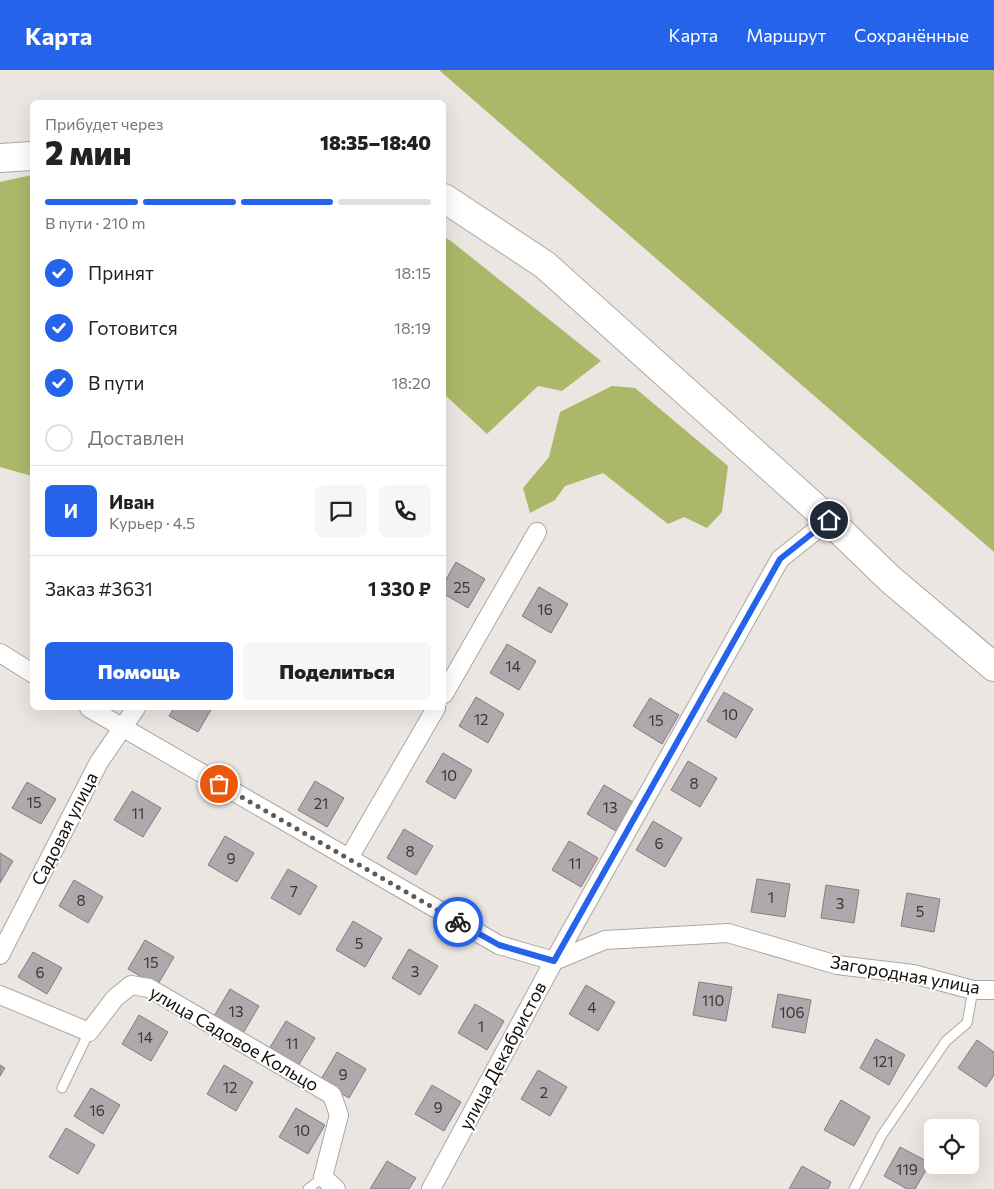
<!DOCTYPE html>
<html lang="ru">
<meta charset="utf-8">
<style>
body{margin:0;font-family:Commissioner,sans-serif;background:#f6f6f6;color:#222;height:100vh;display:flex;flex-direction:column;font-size:19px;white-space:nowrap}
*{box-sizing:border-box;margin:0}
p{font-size:16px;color:#767676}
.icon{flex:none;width:28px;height:28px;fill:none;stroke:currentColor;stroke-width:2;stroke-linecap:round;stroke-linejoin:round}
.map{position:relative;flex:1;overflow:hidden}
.drawer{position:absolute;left:30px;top:30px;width:416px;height:610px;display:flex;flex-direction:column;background:#fff;border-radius:8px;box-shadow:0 5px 20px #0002}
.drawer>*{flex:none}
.buttons{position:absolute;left:924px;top:1049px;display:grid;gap:10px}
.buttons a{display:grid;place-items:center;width:55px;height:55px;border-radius:8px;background:#fff;box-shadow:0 5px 20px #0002;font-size:25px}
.pin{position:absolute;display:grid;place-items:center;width:42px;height:42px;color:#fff;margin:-21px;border:2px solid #fff;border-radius:50%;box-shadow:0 1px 5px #0007}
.courier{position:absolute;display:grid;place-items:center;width:50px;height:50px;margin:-25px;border:4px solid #2563eb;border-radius:50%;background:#fff;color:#222;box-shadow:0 1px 6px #0007}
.overview em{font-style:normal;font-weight:800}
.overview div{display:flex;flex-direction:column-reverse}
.overview{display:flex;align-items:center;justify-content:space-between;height:85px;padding:0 15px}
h1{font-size:32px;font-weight:800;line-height:38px}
.bar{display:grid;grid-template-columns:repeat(4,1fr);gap:8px 5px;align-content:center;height:60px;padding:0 15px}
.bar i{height:6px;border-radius:4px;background:#e0e0e0}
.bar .on{background:#2563eb}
.bar p{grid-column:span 4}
.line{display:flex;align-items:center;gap:12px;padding:0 15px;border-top:1px solid #e0e0e0}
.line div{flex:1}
.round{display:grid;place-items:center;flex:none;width:52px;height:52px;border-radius:8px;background:#f6f6f6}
ol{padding:0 15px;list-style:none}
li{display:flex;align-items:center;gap:15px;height:55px}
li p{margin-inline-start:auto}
li .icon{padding:5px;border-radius:50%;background:#2563eb;color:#fff;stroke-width:4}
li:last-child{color:#767676}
li i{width:28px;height:28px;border:2px solid #e0e0e0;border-radius:50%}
.cta{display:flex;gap:10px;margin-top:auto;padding:10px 15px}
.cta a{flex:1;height:58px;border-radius:8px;background:#2563eb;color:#fff;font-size:20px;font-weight:800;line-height:58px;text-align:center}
.cta a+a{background:#f6f6f6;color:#222}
header{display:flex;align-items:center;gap:30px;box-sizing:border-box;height:70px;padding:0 25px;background:#2563eb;color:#fff}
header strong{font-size:24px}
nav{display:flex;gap:28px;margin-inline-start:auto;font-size:18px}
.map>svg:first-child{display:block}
.forest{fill:#abb86a}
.building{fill:#afa9ad;stroke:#837d80}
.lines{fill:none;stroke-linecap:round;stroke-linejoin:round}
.lane-casing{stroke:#aba7a2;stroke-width:11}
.street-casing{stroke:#aba7a2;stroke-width:20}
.highway-casing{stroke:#aba7a2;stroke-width:30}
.lane{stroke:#fff;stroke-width:9}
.street{stroke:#fff;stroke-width:18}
.highway{stroke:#fff;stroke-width:28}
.done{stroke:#5d5b58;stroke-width:5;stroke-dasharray:0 9}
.route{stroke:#2563eb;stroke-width:6}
.labels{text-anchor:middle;stroke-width:4;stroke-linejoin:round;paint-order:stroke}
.number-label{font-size:15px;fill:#383636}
.street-label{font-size:18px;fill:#11100e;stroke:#fff}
</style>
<header>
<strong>Карта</strong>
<nav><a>Карта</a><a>Маршрут</a><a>Сохранённые</a></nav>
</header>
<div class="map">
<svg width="994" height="1119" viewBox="0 0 994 1119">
<rect width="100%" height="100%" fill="#ebe6e1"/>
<path class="forest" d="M 439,0 L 994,0 L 994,482 Z
M 32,105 L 32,406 L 0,397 L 0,112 Z
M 444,167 L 451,171 L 601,291 L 562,321 L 538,316 L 487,364 L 444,324 Z
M 612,316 L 635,318 L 728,396 L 722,442 L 707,458 L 684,447 L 668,454 L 603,403 L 565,416 L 555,430 L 530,443 L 523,418 L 549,387 L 560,342 Z"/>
<path class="building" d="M 456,492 L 485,509 L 468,538 L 444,524 L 444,513 Z
M 539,517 L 568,534 L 551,563 L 522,546 Z
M 507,574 L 536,591 L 519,620 L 490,603 Z
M 724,622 L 753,639 L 736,668 L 707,651 Z
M 476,627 L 504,644 L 488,673 L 459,656 Z
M 650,628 L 679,645 L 662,674 L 633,656 Z
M 174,638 L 212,638 L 198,662 L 169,646 Z
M 443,683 L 472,700 L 455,729 L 426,712 Z
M 688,691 L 717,708 L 700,737 L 671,720 Z
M 315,711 L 344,728 L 327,757 L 298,740 Z
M 27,712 L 56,729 L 41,754 L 12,738 Z
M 604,715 L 633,732 L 616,761 L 587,744 Z
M 132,721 L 161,738 L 143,767 L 114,750 Z
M 653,751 L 682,768 L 665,797 L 636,780 Z
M 404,759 L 433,776 L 416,805 L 387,788 Z
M 225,766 L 254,783 L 237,812 L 208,795 Z
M 569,771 L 598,788 L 581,817 L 552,800 Z
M 0,783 L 13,791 L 0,813 Z
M 288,799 L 317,816 L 300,845 L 271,828 Z
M 757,809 L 790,814 L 785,847 L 751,842 Z
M 74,810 L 103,827 L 88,853 L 59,836 Z
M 826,815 L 859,820 L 854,853 L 821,848 Z
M 907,823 L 940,829 L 934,862 L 901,856 Z
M 353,851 L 382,868 L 365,897 L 336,880 Z
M 145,870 L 174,887 L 157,916 L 128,899 Z
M 409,879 L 438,896 L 420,925 L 392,908 Z
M 33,882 L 62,898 L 47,924 L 18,907 Z
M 699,912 L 732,917 L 726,951 L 693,945 Z
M 586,915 L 615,932 L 598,961 L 569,944 Z
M 230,919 L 259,936 L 242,965 L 213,948 Z
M 778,924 L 811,930 L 805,963 L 772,957 Z
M 475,934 L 504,951 L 487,980 L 458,963 Z
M 139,945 L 168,962 L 151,991 L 122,974 Z
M 286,951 L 315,968 L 298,996 L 269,979 Z
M 876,969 L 905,985 L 889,1015 L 860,998 Z
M 977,970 L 994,982 L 994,1005 L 986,1017 L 958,998 Z
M 337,982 L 366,999 L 349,1028 L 320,1011 Z
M 0,995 L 5,998 L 0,1006 Z
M 224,995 L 253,1012 L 236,1041 L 207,1024 Z
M 538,1000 L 567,1017 L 550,1046 L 521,1029 Z
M 432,1015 L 461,1032 L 444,1061 L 415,1044 Z
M 91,1018 L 120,1035 L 103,1064 L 74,1046 Z
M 841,1030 L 870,1047 L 854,1076 L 824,1060 Z
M 296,1038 L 325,1055 L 308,1084 L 279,1067 Z
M 66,1058 L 95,1075 L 78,1104 L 49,1087 Z
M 900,1077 L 930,1093 L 915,1119 L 907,1119 L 884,1106 Z
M 387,1091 L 416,1108 L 409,1119 L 370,1119 Z
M 802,1096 L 831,1112 L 828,1119 L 789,1119 Z"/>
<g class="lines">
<g class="lane-casing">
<path id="lane" d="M 62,1018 L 89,962
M 308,1119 L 323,1107
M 854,1119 L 882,1065 L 946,971 L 967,953 L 973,920"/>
</g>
<g class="street-casing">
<path id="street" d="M 0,583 L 32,603
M 444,624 L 537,462
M 89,638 L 499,875 L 554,891 L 605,870 L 728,863 L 837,895 L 913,904 L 973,920 L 994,920
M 349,788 L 436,638
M 0,885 L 99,692 L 136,638
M 0,925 L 89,962 L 115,928 L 131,915 L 149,918 L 332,1025 L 339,1045 L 323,1107 L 336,1119
M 431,1119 L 554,891 L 780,489 L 829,450"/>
</g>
<g class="highway-casing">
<path id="highway" d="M 0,88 L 32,86
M 444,128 L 545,195 L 829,450 L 890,509 L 994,597"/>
</g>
<use href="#lane" class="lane"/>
<use href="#street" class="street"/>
<use href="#highway" class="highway"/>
</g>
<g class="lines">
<path class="done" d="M 219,714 L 458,852"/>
<path class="route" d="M 458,852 L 499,875 L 554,891 L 780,489 L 829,450"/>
</g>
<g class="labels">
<g class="number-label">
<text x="462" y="523">25</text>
<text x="545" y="545">16</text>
<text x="513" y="602">14</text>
<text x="730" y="650">10</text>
<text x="481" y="655">12</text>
<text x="656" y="656">15</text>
<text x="449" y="711">10</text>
<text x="694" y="719">8</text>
<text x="34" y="738">15</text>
<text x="321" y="739">21</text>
<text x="610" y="743">13</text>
<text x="138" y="749">11</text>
<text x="659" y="779">6</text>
<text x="410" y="787">8</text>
<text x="231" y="794">9</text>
<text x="575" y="799">11</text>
<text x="294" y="827">7</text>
<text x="771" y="833">1</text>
<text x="81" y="836">8</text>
<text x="840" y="839">3</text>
<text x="920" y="847">5</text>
<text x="359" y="879">5</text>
<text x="151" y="898">15</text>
<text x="415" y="907">3</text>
<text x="40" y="908">6</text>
<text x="713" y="936">110</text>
<text x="592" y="943">4</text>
<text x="236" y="947">13</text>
<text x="792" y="948">106</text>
<text x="481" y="962">1</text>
<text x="145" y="973">14</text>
<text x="292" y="979">11</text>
<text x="883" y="997">121</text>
<text x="343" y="1010">9</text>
<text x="230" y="1023">12</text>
<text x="544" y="1028">2</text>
<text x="438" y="1043">9</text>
<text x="97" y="1046">16</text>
<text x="302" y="1066">10</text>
<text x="907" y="1105">119</text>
</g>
<g class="street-label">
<text transform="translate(65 759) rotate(-63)" y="6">Садовая улица</text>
<text transform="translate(905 905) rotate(10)" y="6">Загородная улица</text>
<text transform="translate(234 969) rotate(30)" y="6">улица Садовое Кольцо</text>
<text transform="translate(503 986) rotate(-62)" y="6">улица Декабристов</text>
</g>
</g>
</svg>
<div class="buttons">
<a><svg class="icon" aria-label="locate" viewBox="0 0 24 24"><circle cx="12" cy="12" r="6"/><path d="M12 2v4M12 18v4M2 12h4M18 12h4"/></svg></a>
</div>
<div class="pin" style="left:219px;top:714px;background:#ea580c"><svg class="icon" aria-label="bag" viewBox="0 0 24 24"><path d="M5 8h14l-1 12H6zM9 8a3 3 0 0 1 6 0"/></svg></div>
<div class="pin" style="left:829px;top:450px;background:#1f2937"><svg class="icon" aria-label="home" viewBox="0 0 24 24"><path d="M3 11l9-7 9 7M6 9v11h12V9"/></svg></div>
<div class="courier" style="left:458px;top:852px"><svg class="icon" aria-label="bike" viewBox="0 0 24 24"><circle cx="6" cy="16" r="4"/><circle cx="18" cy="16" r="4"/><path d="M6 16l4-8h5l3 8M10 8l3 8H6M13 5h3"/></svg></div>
<section class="drawer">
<div class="overview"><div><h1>2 мин</h1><p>Прибудет через</p></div><em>18:35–18:40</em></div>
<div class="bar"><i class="on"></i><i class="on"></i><i class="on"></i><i></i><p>В пути · 210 m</p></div>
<ol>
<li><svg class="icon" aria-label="check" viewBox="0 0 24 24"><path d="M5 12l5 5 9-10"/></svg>Принят<p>18:15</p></li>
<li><svg class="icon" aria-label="check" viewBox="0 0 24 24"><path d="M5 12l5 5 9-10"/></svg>Готовится<p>18:19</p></li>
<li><svg class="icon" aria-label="check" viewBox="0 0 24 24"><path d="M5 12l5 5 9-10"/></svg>В пути<p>18:20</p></li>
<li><i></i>Доставлен</li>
</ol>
<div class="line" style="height:90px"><b class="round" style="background:#2563eb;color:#fff">И</b><div><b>Иван</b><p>Курьер · 4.5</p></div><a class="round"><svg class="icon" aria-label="chat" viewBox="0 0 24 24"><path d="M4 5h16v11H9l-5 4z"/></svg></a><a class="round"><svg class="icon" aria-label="phone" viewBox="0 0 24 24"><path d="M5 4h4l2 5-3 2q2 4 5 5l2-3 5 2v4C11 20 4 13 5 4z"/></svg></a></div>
<div class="line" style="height:65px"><div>Заказ #3631</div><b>1 330 ₽</b></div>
<div class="cta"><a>Помощь</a><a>Поделиться</a></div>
</section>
</div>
